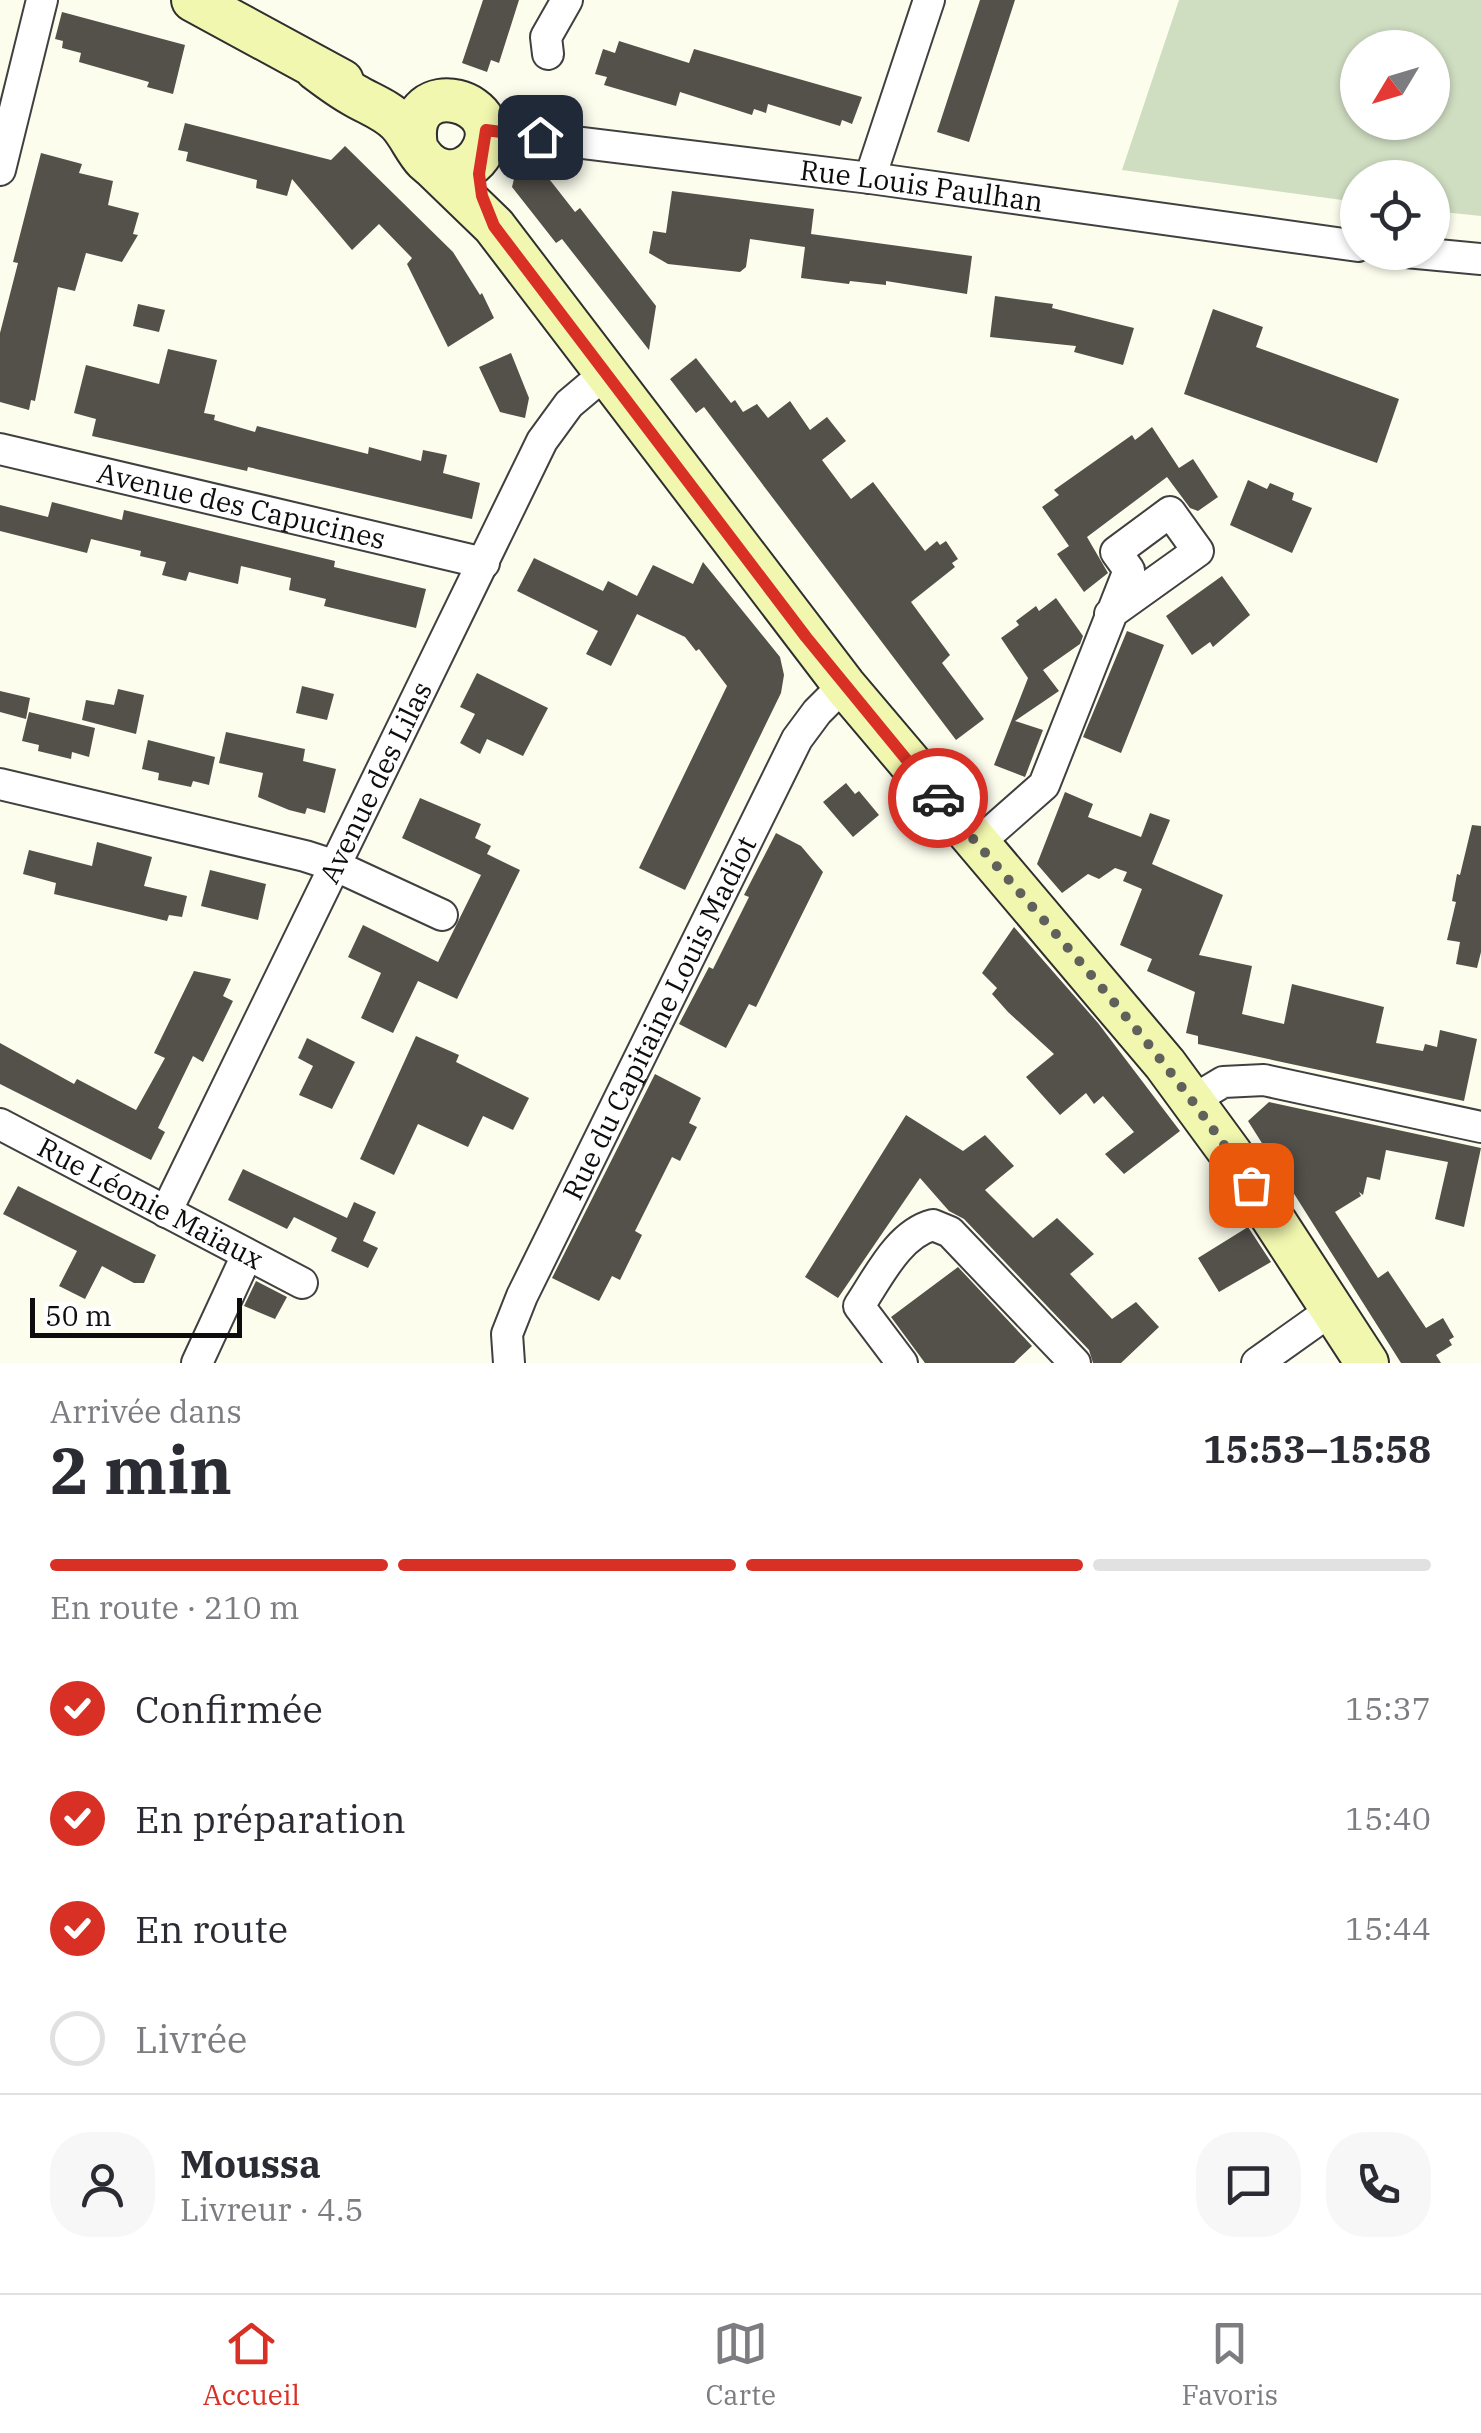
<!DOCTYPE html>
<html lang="fr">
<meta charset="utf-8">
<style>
body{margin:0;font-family:"IBM Plex Serif",serif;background:#f7f7f7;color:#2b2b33;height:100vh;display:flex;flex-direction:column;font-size:38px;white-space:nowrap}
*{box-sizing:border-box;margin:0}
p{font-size:32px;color:#7c7c81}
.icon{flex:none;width:55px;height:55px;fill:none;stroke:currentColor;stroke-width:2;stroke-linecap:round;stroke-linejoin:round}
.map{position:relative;height:1363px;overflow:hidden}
.drawer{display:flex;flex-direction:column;background:#fff;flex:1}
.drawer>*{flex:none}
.needle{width:65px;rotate:232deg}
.tools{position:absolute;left:1340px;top:30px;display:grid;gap:20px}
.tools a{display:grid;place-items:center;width:110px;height:110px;border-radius:50%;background:#fff;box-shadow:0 2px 8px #0004;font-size:50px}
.scale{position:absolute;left:30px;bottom:25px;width:212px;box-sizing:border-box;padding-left:10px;border:5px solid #0d0d0d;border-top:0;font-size:28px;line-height:35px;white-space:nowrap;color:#0d0d0d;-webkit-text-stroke:8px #fff;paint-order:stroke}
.pin{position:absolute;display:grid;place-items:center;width:85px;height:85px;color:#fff;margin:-42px;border-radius:20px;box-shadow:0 5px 15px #0006}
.courier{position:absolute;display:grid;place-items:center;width:100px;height:100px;margin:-50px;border:8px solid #d93025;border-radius:50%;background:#fff;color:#222;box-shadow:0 2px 12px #0007}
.summary em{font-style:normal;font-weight:700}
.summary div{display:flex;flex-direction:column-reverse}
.summary{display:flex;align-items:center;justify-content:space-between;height:170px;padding:0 50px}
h1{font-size:65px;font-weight:700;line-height:75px}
.bar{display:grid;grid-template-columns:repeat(4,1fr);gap:15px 10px;align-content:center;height:120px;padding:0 50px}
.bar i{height:12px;border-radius:8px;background:#e1e1e2}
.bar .current{background:#d93025}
.bar p{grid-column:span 4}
.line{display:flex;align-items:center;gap:25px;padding:0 50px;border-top:2px solid #e1e1e2}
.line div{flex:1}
.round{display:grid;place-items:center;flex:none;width:105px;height:105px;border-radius:40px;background:#f7f7f7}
ol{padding:0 50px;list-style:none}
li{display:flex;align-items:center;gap:30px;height:110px}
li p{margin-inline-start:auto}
li .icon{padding:10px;border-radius:50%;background:#d93025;color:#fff;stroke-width:4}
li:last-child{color:#7c7c81}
li i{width:55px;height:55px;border:5px solid #e1e1e2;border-radius:50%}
.tab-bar{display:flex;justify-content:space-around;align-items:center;height:140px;border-top:2px solid #e1e1e2;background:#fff;font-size:28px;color:#7c7c81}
.tab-bar a{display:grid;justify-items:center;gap:5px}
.tab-bar .current{color:#d93025}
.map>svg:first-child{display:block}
.cemetery{fill:#cfddc1;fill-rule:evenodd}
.building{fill:#54504a}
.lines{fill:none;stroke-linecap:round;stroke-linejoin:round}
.street-casing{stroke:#404040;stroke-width:34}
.secondary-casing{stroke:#2f2f2f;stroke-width:46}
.street{stroke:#fff;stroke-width:30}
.secondary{stroke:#f2f7af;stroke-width:42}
.done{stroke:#61615c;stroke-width:10;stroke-dasharray:0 18}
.route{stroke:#d93025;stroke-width:12}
.labels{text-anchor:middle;stroke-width:10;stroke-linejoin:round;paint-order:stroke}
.street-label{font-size:28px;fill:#0d0d0d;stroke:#fff}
</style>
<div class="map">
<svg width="1481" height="1363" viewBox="0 0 1481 1363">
<rect width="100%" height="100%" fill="#fdfdee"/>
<path class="cemetery" d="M 1179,0 L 1481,0 L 1481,216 L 1433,211 L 1432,178 L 1358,178 L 1357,202 L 1122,170 ZM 1358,48 L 1432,48 L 1432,122 L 1358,122 Z"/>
<path class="building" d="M 483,0 L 519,0 L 499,63 L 491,60 L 487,72 L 462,63 Z
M 980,0 L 1015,0 L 969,142 L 937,132 Z
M 62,12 L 185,45 L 173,94 L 147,87 L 149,82 L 79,62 L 81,53 L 62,48 L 63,41 L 55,39 Z
M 619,41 L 689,63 L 694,49 L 862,97 L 852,124 L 842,120 L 840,126 L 768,104 L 766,113 L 754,109 L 752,115 L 680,92 L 676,106 L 604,85 L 607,77 L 595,74 L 603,49 L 615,53 Z
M 185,123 L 331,160 L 345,146 L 453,252 L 480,295 L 482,293 L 494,318 L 448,347 L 407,264 L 412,258 L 379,224 L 352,250 L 292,179 L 287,196 L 256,188 L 257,180 L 186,161 L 188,152 L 178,150 Z
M 41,153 L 82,164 L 79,173 L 113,181 L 108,205 L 139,213 L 133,234 L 138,235 L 122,262 L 86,253 L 75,291 L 58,287 L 35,401 L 31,400 L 29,410 L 0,402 L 0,333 L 18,263 L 13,262 Z
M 529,165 L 539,166 L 575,212 L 580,208 L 656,306 L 649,350 L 562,239 L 556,243 L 512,187 L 514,179 Z
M 672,191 L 814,209 L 811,234 L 972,256 L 967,294 L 886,281 L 886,285 L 850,281 L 849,284 L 801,278 L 805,247 L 750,239 L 746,267 L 740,272 L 668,264 L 649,253 L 653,231 L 666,233 Z
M 995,296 L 1053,304 L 1052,308 L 1134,328 L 1123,365 L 1074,352 L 1076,346 L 990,337 Z
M 138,304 L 165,310 L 159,332 L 133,326 Z
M 1213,309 L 1263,327 L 1256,347 L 1399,399 L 1377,463 L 1184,394 Z
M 168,349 L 217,360 L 204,413 L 215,415 L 214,420 L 255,432 L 257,426 L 368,454 L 369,447 L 421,461 L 423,450 L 447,455 L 443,473 L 480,483 L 472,519 L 248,467 L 247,471 L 92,436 L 96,419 L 74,413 L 86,365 L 159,384 Z
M 511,353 L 529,398 L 525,418 L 500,412 L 479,367 Z
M 696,358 L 731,403 L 735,400 L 743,412 L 757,404 L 768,418 L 790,401 L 810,430 L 827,417 L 846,441 L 822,460 L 851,499 L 873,482 L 925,551 L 937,541 L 940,545 L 946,541 L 958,559 L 952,563 L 955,567 L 911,602 L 950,655 L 942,663 L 984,719 L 956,740 L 704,407 L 696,413 L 670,379 Z
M 1152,427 L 1179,468 L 1193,459 L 1218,497 L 1198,511 L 1190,508 L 1167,477 L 1087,537 L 1108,573 L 1084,592 L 1057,554 L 1069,546 L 1042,507 L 1059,495 L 1054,490 L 1132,435 L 1135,440 Z
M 1248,480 L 1267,489 L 1270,483 L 1294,493 L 1292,500 L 1312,508 L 1292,553 L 1230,525 Z
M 52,502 L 122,520 L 124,510 L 335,561 L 334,567 L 426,589 L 416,628 L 324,606 L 326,599 L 289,590 L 291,578 L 241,566 L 238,584 L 189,572 L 186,581 L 162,575 L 166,562 L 140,556 L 141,551 L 91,539 L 87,553 L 0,531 L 0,505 L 48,517 Z
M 534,558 L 603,591 L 608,581 L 637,596 L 653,565 L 693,584 L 703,562 L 780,657 L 784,675 L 781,693 L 685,890 L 639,868 L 727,686 L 699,649 L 696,651 L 685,637 L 637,614 L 611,666 L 586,654 L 598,631 L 517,591 Z
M 1222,576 L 1250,615 L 1213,647 L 1210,642 L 1192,655 L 1166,616 Z
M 1056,598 L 1083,636 L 1080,644 L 1043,670 L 1059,691 L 1015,721 L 1043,730 L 1025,777 L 994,765 L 1028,678 L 1001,638 L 1019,625 L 1016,621 L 1036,606 L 1039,611 Z
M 1127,631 L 1164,645 L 1121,753 L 1083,737 Z
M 477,673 L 548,708 L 523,756 L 487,739 L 480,754 L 460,743 L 475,714 L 460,707 Z
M 302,686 L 334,694 L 327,720 L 296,713 Z
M 118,689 L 144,695 L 136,734 L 82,720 L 86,700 L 114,705 Z
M 0,691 L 30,698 L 26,719 L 0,712 Z
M 29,712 L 95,728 L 89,757 L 72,752 L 71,759 L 38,751 L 39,745 L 22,741 Z
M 226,732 L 305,749 L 303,761 L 336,769 L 325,813 L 307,808 L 305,814 L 289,810 L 258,797 L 263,773 L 219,763 Z
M 148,740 L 215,757 L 209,785 L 193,781 L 191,787 L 158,780 L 159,773 L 142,769 Z
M 846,783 L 855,794 L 859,791 L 879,815 L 853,837 L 823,802 Z
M 1065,792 L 1093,804 L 1088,817 L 1141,837 L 1150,813 L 1170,820 L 1152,864 L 1223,895 L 1199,955 L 1252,966 L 1242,1014 L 1284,1024 L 1292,984 L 1384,1007 L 1376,1043 L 1423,1051 L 1425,1044 L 1437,1047 L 1440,1030 L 1477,1039 L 1464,1101 L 1198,1044 L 1198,1036 L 1186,1033 L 1195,992 L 1147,971 L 1152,959 L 1120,945 L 1142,889 L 1123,881 L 1127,872 L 1115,868 L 1099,879 L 1088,874 L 1062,893 L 1037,864 Z
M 420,798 L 481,824 L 475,838 L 491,846 L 487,854 L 520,870 L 457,999 L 418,981 L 393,1033 L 361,1018 L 381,973 L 348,957 L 363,925 L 438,962 L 481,875 L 402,838 Z
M 1472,825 L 1481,826 L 1481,952 L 1477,968 L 1456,964 L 1460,942 L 1447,940 L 1456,902 L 1452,901 L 1457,874 L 1460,875 Z
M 776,833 L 801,846 L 823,872 L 756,1007 L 749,1004 L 726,1048 L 679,1024 L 709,967 L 713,969 L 749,897 L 744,895 Z
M 97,842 L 152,857 L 144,886 L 187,896 L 182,917 L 169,915 L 167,921 L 54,894 L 56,883 L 23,874 L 29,850 L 92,866 Z
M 210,870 L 266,884 L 258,920 L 201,906 Z
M 1014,927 L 1098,1023 L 1180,1131 L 1124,1174 L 1105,1154 L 1134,1132 L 1103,1096 L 1094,1104 L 1086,1093 L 1060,1115 L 1026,1077 L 1054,1054 L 1008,1012 L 992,994 L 997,988 L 982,973 Z
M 194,971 L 231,979 L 223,996 L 233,1001 L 203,1062 L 193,1056 L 158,1128 L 165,1132 L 151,1160 L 0,1084 L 0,1043 L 74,1084 L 77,1079 L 136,1110 L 165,1058 L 154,1053 Z
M 416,1036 L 459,1055 L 456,1062 L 529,1098 L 513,1130 L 483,1116 L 468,1147 L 418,1124 L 394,1175 L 360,1159 Z
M 307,1038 L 355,1062 L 332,1109 L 299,1095 L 313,1066 L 298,1058 Z
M 655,1074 L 701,1098 L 689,1123 L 697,1127 L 680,1161 L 672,1157 L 635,1231 L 642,1235 L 620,1280 L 612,1276 L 599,1301 L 552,1278 Z
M 1269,1102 L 1481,1148 L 1464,1227 L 1435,1219 L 1448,1162 L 1386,1150 L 1380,1180 L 1367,1177 L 1363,1195 L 1359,1192 L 1361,1196 L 1335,1212 L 1378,1278 L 1388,1271 L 1426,1328 L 1443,1318 L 1454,1337 L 1449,1340 L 1452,1345 L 1436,1355 L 1441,1363 L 1401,1363 L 1248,1121 Z
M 906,1115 L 963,1151 L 985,1135 L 1014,1166 L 985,1190 L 1033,1238 L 1057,1218 L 1094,1254 L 1070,1274 L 1112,1319 L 1136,1302 L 1159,1327 L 1121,1363 L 1093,1363 L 1089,1350 L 964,1219 L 949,1211 L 920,1178 L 838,1298 L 805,1277 Z
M 243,1169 L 347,1218 L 354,1202 L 376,1212 L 363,1241 L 378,1248 L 368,1268 L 331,1251 L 337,1238 L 294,1217 L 287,1229 L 228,1200 Z
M 18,1186 L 156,1255 L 144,1283 L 134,1283 L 102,1266 L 85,1299 L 59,1286 L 77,1251 L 3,1214 Z
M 1248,1227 L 1271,1262 L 1219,1292 L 1198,1258 Z
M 958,1267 L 1032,1346 L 1014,1363 L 925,1363 L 891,1317 Z
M 256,1281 L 287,1297 L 275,1319 L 244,1306 Z"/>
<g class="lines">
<g class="street-casing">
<g id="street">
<path d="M 548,54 L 546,37 L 567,0"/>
<path id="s1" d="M 485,131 L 870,178 L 1358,246"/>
<path d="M 0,170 L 42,0"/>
<path d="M 870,178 L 929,0"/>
<path d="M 1406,252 L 1481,259"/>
<path id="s2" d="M 0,449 L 484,563"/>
<path d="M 0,784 L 305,856 L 336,866 L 442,915"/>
<path d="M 977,844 L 1044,785 L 1129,570 L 1116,552 L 1170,512 L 1198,551 L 1110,614"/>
<path d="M 1193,1100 L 1223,1082 L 1264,1080 L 1481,1127"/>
<path id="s3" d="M 0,1124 L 302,1283"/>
<path id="s4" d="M 166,1212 L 542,441 L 569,404 L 607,372"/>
<path d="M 197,1363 L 247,1255"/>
<path id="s5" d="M 509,1363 L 507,1334 L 522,1296 L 797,739 L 817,712 L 844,685"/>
<path d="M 902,1363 L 859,1306 C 878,1278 898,1234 933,1225 L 950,1232 L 1075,1363"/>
<path d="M 1257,1363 L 1333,1309"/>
</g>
</g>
<g class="secondary-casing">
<path id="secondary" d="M 193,0 L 342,81
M 316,69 C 328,78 341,88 354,95 C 369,104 387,110 399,123 C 415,140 420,168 446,171 C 458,173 472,166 479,156 C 517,101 403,69 416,146
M 434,168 L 494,226 L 844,685 L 1165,1064 L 1231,1154 L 1367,1363"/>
</g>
<use href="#street" class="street"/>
<use href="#secondary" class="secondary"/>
</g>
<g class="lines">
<path class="done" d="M 938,798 C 1046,925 1160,1045 1251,1185"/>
<path class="route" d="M 540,137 L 486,130 L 479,174 L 482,196 L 494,226 L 806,637 L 938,798"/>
</g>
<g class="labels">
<g class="street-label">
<text dy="10" stroke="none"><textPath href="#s1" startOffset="440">Rue Louis Paulhan</textPath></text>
<text dy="10" stroke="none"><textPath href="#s2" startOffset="248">Avenue des Capucines</textPath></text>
<text dy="10" stroke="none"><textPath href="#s4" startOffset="478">Avenue des Lilas</textPath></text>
<text dy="10" stroke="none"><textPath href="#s5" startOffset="380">Rue du Capitaine Louis Madiot</textPath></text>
<text dy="10" stroke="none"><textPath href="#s3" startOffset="170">Rue Léonie Maïaux</textPath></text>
</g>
</g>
</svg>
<div class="tools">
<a><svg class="needle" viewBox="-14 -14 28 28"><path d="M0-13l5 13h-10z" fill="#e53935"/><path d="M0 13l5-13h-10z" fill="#7c7c81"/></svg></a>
<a><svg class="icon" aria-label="locate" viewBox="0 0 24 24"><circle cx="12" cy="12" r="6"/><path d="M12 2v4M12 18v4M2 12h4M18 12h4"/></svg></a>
</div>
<div class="scale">50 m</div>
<div class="pin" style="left:1251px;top:1185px;background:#ea580c"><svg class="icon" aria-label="bag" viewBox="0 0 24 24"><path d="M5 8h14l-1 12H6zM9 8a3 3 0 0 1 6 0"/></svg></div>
<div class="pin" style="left:540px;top:137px;background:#1f2937"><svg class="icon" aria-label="home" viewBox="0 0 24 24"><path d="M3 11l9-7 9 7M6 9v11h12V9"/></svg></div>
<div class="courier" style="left:938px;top:798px"><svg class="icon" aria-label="car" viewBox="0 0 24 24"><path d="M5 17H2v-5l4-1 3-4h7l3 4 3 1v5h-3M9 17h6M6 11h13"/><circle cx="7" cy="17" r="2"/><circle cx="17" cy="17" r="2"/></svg></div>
</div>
<section class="drawer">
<div class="summary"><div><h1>2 min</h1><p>Arrivée dans</p></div><em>15:53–15:58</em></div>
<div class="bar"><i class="current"></i><i class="current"></i><i class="current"></i><i></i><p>En route · 210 m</p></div>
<ol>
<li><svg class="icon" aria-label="check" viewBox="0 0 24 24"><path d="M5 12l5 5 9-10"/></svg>Confirmée<p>15:37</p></li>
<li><svg class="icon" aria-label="check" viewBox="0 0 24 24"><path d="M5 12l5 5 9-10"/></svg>En préparation<p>15:40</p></li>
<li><svg class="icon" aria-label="check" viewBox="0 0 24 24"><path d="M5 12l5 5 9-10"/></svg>En route<p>15:44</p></li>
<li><i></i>Livrée</li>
</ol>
<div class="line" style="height:180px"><a class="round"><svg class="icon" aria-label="person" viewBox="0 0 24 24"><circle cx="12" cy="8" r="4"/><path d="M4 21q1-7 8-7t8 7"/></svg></a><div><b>Moussa</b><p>Livreur · 4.5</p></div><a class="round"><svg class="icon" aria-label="chat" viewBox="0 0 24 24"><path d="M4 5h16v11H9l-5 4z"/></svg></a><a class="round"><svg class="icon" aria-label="phone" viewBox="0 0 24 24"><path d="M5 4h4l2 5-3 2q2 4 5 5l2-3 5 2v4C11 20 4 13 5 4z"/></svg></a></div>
</section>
<nav class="tab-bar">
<a class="current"><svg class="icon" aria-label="home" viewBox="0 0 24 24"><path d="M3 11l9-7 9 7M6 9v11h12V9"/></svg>Accueil</a>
<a><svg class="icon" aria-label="map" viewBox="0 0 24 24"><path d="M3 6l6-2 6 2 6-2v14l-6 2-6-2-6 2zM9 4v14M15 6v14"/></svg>Carte</a>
<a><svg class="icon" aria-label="saved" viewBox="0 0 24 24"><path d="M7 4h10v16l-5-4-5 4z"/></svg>Favoris</a>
</nav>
